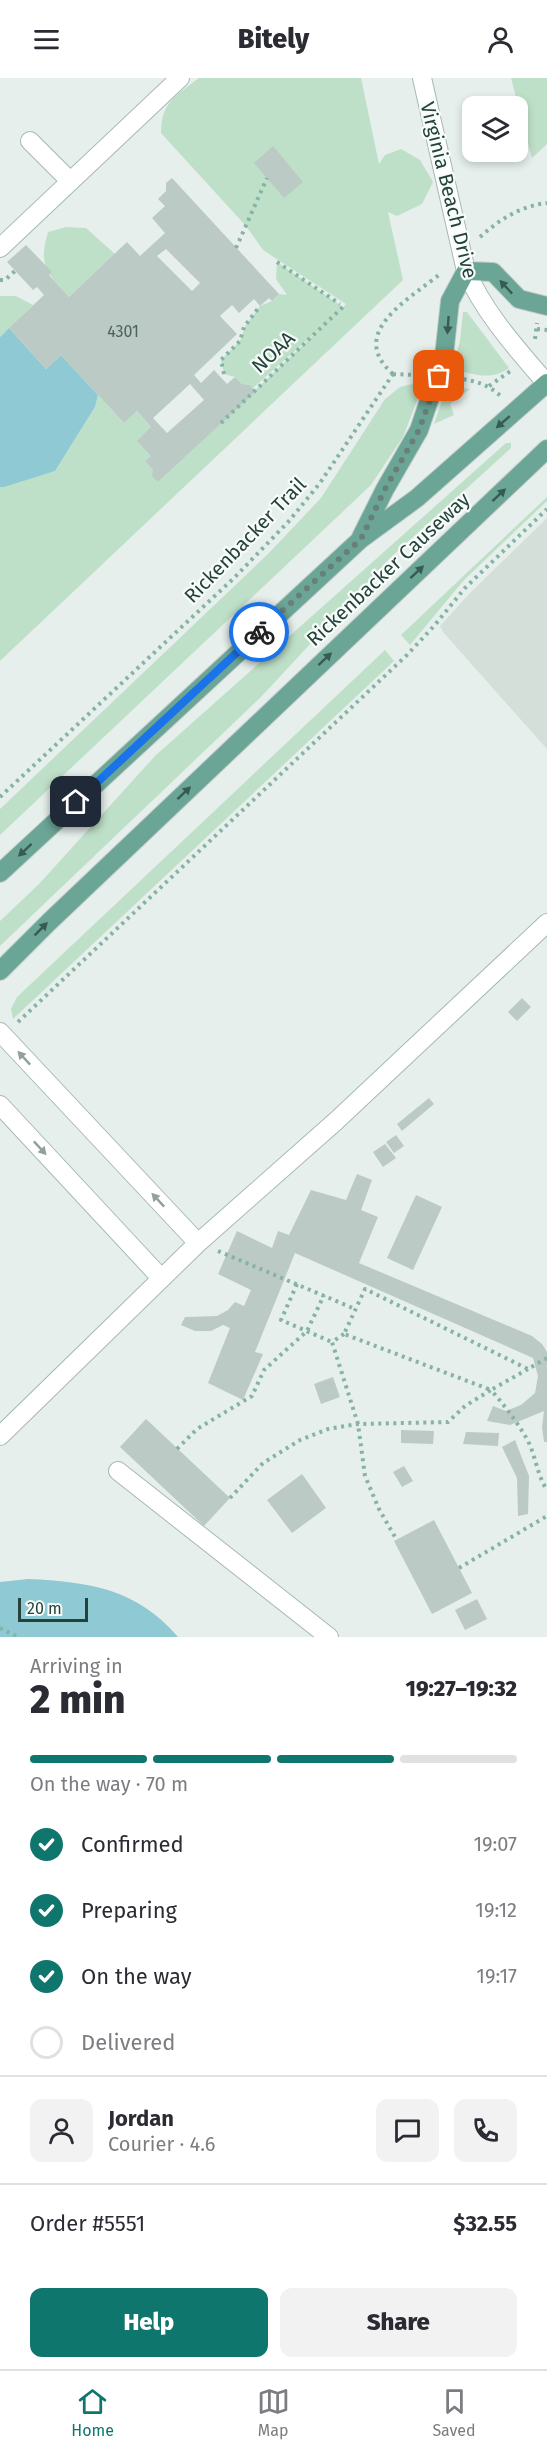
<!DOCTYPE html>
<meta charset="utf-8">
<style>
body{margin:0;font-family:"Fira Sans",sans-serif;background:#f2f2f3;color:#2b2b33;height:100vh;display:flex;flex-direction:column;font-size:22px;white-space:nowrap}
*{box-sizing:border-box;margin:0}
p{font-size:20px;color:#7c7c81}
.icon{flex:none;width:33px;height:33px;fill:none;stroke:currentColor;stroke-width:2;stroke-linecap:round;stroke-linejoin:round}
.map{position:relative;height:1559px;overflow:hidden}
.panel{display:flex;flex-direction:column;background:#fff;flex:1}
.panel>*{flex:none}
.controls{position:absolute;left:462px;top:18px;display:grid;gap:12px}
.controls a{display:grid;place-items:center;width:66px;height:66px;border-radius:12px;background:#fff;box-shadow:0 3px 9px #0003;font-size:30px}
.scale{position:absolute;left:18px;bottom:15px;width:70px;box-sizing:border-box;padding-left:6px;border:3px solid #24423a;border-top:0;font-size:16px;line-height:21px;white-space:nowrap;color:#24423a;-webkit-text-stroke:4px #f7fbf9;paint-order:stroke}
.pin{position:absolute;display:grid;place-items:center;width:51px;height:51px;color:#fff;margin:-26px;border-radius:12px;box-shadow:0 3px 9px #0006}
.courier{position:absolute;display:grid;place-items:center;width:60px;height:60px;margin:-30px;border:4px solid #1a73e8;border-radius:50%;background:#fff;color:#222;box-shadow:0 2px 8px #0007}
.head em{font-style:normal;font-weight:800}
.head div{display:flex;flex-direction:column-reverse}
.head{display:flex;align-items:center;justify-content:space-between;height:102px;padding:0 30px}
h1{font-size:39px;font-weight:800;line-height:45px}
.bar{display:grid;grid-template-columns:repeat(4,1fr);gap:9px 6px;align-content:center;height:72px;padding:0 30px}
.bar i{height:8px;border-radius:4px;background:#e1e1e2}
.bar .selected{background:#0f766e}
.bar p{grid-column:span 4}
.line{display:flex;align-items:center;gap:15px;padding:0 30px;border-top:2px solid #e1e1e2}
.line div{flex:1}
.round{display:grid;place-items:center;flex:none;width:63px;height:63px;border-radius:12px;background:#f2f2f3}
ol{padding:0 30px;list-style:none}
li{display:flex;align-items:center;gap:18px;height:66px}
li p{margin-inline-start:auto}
li .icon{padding:6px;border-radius:50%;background:#0f766e;color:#fff;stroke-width:4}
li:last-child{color:#7c7c81}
li i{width:33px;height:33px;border:3px solid #e1e1e2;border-radius:50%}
.button{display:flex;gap:12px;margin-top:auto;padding:12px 30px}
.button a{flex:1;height:69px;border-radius:12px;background:#0f766e;color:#fff;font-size:24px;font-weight:800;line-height:69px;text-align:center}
.button a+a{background:#f2f2f3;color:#2b2b33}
header{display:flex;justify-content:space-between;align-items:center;height:78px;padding:0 30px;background:#fff;font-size:27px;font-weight:800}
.tab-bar{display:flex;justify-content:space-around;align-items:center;height:84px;border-top:2px solid #e1e1e2;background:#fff;font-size:16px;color:#7c7c81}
.tab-bar a{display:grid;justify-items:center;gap:3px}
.tab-bar .selected{color:#0f766e}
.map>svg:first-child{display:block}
.built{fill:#d4dfda}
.green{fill:#bfe0c8}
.water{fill:#8ec9d4}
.building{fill:#bbcac4;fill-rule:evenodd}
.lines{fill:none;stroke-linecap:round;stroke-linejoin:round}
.minor-casing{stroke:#a8b8b2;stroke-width:20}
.major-casing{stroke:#c2cac8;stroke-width:20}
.path{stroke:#86b3a5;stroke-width:4;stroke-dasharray:3 4.5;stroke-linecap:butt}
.minor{stroke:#fff;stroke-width:18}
.major{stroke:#6aa596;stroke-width:18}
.oneway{fill:#365b51}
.oneway2{fill:#92a09c}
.done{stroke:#687f78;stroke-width:6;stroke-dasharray:0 10.8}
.route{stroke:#1a73e8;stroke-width:8}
.labels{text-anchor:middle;stroke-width:4.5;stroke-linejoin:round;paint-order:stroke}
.number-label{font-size:16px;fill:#4a645c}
.street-label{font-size:20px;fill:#24423a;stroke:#f7fbf9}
</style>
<header><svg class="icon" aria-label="menu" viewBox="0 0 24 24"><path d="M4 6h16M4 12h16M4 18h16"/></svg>Bitely<svg class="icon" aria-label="person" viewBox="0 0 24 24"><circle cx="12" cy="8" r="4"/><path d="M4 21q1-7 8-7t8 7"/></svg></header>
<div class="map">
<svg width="547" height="1559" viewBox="0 0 547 1559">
<rect width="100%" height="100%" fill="#e6efeb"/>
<path class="built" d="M 547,440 L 547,671 L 443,554 L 440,548 L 470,515 Z"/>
<path class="green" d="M 199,0 L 361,0 L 379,86 L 385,77 L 401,71 L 420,82 L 433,104 L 422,126 L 397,138 L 388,134 L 403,202 L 0,583 L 0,409 L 55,393 L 95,329 L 98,317 L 124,345 L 137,333 L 151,349 L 151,378 L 145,383 L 153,392 L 153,398 L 158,404 L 323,248 L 253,310 L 250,307 L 242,306 L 235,299 L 224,296 L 221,282 L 240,263 L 246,247 L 260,228 L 272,223 L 279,216 L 287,217 L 276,201 L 277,184 L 343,229 L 346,226 L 263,172 L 246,148 L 161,55 C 161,24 177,17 199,0 Z
M 511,0 L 547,0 L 547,66 L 532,80 Z
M 66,149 L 86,150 L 115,176 L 69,219 C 47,195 38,187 48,154 Z
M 0,218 L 16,218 L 33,227 L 0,259 Z
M 463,234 L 467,234 L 509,290 C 490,304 474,295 452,292 L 460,263 Z
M 412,306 L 423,307 L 403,359 L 371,407 L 0,757 L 0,731 L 268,476 L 321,420 L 385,321 L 400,309 Z
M 447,308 L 470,311 L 450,326 L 454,337 L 434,346 Z
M 506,365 L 511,365 L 511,370 L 389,481 L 261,619 L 0,868 L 0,843 L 39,806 L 155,678 Z
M 547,419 L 547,423 L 464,502 L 410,567 L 401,557 Z
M 385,572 L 394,583 L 13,941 L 11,931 L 17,919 Z"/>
<path class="water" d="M 9,250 L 46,291 L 61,277 L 98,317 L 95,329 L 55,393 L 4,409 L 0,409 L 0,259 Z
M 28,1501 C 89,1504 136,1510 178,1559 L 0,1559 L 0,1504 Z"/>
<path class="building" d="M 273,68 L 303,104 L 284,120 L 254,85 Z
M 172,100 L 279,216 L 272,223 L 269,220 L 260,228 L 254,221 L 239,235 L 232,227 L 220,238 L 237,256 L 194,297 L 201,305 L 214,292 L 227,306 L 235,299 L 242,306 L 250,307 L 256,313 L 158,404 L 152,398 L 153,392 L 145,383 L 151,378 L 137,363 L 151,349 L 137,333 L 124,345 L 61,277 L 46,291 L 9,250 L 44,217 L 37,209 L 33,212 L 7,184 L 26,167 L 52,194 L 49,197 L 69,219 L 127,164 L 140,178 L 165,155 L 152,140 L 165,128 L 158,121 L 166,113 L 166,105 ZM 166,171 L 200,205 L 192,213 L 157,178 ZM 190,306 L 204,322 L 167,355 L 153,340 Z
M 522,920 L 531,929 L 517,943 L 508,934 Z
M 429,1020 L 434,1026 L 402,1053 L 397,1046 Z
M 396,1057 L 404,1068 L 394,1075 L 386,1064 Z
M 385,1066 L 396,1080 L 383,1089 L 373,1074 Z
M 357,1096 L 372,1102 L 361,1132 L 378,1139 L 359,1185 L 532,1258 L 542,1266 L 547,1274 L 547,1364 L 544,1364 L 542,1349 L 544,1333 L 510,1347 L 487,1343 L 493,1328 L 506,1333 L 521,1327 L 535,1315 L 538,1298 L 533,1280 L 295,1175 L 255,1274 L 263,1276 L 243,1322 L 208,1305 L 230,1250 L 223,1247 L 211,1253 L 195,1253 L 181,1247 L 185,1239 L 217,1238 L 228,1232 L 235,1224 L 244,1228 L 251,1212 L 218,1196 L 237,1153 L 272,1170 L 278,1153 L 289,1157 L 311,1112 L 346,1122 Z
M 416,1117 L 442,1129 L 413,1192 L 387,1180 Z
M 333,1299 L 340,1319 L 321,1326 L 314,1306 Z
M 146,1341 L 230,1420 L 204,1448 L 120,1369 Z
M 401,1352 L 434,1353 L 433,1366 L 401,1365 Z
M 466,1354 L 499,1355 L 498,1368 L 463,1366 Z
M 515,1362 L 529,1398 L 528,1436 L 518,1438 L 517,1400 L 502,1369 Z
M 404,1388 L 413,1403 L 402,1409 L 393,1394 Z
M 302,1396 L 326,1430 L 292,1455 L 267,1422 Z
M 434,1442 L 472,1515 L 432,1536 L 394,1463 Z
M 477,1521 L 487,1541 L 465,1552 L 455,1532 Z"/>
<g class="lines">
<g class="minor-casing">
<path id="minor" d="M 422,0 L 466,193 C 485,236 517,271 547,306
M 30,63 L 70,103
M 0,170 L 180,0
M 0,954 L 198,1165
M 0,1027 L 161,1200
M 0,1358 L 198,1165 L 336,1043 L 547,845
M 118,1393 L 329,1559"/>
</g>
<g class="major-casing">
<path id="major" d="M 361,459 L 385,411 L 419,352 L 444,278 L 450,223 L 466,193 L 493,194 L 519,221 L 547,228
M 0,795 L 361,461 L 417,420 L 547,305
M 0,893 L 49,844 L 547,371"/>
</g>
<path class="path" d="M 480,159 C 499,142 520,128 547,125
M 236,170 L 267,100
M 277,184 L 340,226
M 0,202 L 5,202 L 15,193
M 537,251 L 547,252
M 535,261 L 537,245
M 224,296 L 221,282 L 240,263 L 244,249 L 260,228
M 393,296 C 345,254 412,220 441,195
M 393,296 L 416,297
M 456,300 C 476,303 488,306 503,320
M 489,308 L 512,292
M 221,345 L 346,226
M 0,719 L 235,499 L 289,443 L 320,405 L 393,296
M 18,944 L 407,577 L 434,548 L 465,510 L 547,431
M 218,1173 L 355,1231
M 297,1206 L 281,1242 L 332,1264
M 344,1256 L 332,1264 L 358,1346 L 365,1398 L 379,1431 L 395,1459
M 528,1291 L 491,1312 L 344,1256 L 365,1211 L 528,1291 L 547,1280
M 177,1371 L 197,1351 L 252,1318 L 264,1292 L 307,1253 L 324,1217
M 230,1420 L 263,1385 L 300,1362 L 328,1351 L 358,1346 L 448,1344 L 465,1328 L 491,1312 C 505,1328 518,1345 528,1363 C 536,1379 537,1397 547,1412
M 459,1490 L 547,1438
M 0,1550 L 18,1559"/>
<use href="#minor" class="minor"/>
<use href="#major" class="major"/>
</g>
<defs><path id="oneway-solid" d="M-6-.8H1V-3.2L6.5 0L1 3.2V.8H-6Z" transform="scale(1.5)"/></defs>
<g class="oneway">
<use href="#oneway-solid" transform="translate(506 209) rotate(-133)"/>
<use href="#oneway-solid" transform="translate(448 247) rotate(94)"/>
<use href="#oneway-solid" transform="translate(503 344) rotate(139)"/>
<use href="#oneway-solid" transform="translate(499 417) rotate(-43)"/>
<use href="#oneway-solid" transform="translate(417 494) rotate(-43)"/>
<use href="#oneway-solid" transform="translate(325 581) rotate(-43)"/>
<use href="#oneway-solid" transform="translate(184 715) rotate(-43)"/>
<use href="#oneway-solid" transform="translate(25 772) rotate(137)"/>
<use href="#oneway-solid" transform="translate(41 851) rotate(-45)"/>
</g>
<g class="oneway2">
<use href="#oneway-solid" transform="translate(24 980) rotate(-133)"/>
<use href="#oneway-solid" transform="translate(40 1070) rotate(47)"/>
<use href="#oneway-solid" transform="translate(158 1122) rotate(-133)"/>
</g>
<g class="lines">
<path class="done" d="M 259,554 L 361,461 L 385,411 L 419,352 L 439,298"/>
<path class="route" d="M 76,724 L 259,554"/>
</g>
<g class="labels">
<g class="number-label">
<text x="123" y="259">4301</text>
</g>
<g class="street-label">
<text transform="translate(449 112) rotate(76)" y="7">Virginia Beach Drive</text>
<text transform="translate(273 274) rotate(-43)" y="7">NOAA</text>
<text transform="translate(245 462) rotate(-46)" y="7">Rickenbacker Trail</text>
<text transform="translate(388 491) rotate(-43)" y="7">Rickenbacker Causeway</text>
</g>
</g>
</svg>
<div class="controls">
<a><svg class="icon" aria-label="layers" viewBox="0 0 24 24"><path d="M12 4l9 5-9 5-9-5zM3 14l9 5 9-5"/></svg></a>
</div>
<div class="scale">20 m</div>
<div class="pin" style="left:439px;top:298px;background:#ea580c"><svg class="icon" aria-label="bag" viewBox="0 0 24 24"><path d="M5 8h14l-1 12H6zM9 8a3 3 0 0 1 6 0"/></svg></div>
<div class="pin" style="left:76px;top:724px;background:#1f2937"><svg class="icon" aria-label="home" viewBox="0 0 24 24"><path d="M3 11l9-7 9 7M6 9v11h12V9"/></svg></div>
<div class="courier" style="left:259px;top:554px"><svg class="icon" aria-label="bike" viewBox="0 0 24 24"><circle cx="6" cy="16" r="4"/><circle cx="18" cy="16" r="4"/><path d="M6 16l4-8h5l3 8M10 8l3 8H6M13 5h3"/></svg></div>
</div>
<section class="panel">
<div class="head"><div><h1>2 min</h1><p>Arriving in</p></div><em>19:27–19:32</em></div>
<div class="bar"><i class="selected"></i><i class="selected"></i><i class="selected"></i><i></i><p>On the way · 70 m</p></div>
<ol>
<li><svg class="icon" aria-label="check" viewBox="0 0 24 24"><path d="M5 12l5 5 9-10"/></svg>Confirmed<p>19:07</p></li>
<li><svg class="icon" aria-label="check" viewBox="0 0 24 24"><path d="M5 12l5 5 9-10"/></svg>Preparing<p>19:12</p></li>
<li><svg class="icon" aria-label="check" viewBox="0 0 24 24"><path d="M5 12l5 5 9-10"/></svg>On the way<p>19:17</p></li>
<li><i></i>Delivered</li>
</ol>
<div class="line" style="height:108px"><a class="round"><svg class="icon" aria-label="person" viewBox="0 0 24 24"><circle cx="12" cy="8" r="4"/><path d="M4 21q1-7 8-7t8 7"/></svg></a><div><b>Jordan</b><p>Courier · 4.6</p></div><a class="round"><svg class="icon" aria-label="chat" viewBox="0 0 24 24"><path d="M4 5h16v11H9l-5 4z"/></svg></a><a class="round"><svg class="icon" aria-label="phone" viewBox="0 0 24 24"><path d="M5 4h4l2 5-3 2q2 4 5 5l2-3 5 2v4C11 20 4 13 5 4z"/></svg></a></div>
<div class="line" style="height:78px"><div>Order #5551</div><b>$32.55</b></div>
<div class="button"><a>Help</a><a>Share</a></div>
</section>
<nav class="tab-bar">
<a class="selected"><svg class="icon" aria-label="home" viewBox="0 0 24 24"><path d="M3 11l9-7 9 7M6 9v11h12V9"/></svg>Home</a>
<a><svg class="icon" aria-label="map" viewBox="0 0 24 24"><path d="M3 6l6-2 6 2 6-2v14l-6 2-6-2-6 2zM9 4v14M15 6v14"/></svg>Map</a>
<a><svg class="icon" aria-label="saved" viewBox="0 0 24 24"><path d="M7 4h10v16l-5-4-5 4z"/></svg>Saved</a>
</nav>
